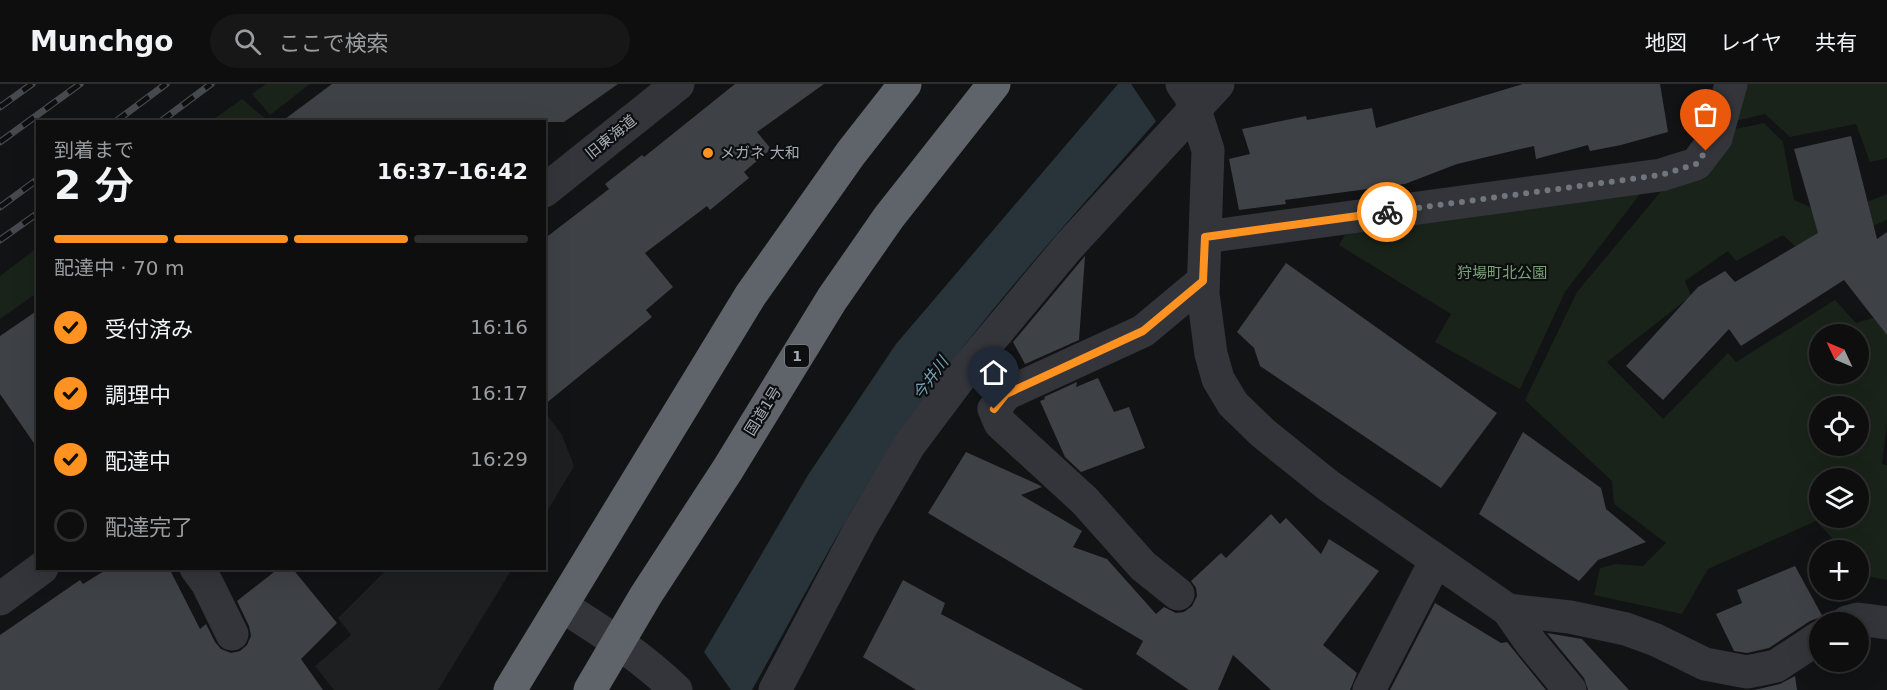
<!DOCTYPE html>
<html lang="ja">
<meta charset="utf-8">
<style>
body{margin:0;font-family:"DejaVu Sans","Noto Sans JP",sans-serif;background:#171718;color:#f1f3f6;height:100vh;display:flex;flex-direction:column;font-size:22px;white-space:nowrap}
*{box-sizing:border-box;margin:0}
p{font-size:20px;color:#9b9c9e}
.icon{flex:none;width:33px;height:33px;fill:none;stroke:currentColor;stroke-width:2;stroke-linecap:round;stroke-linejoin:round}
.map{position:relative;flex:1;overflow:hidden}
.panel{position:absolute;left:36px;top:36px;width:510px;height:450px;display:flex;flex-direction:column;background:#0e0e0f;border-radius:0px;box-shadow:0 6px 24px #0002,0 0 0 2px #2e2e2f}
.panel>*{flex:none}
.needle{width:39px;rotate:314deg}
.controls{position:absolute;left:1809px;top:240px;display:grid;gap:12px}
.controls a{display:grid;place-items:center;width:60px;height:60px;border-radius:50%;background:#0e0e0f;box-shadow:0 6px 24px #0002,0 0 0 2px #2e2e2f;font-size:30px}
.pin{position:absolute;display:grid;place-items:center;width:51px;height:51px;color:#fff;margin:-62px -26px;border-radius:50% 50% 50% 0;rotate:-45deg;box-shadow:0 0 6px #0007}
.pin .icon{rotate:45deg}
.courier{position:absolute;display:grid;place-items:center;width:60px;height:60px;margin:-30px;border:4px solid #ff9220;border-radius:50%;background:#fff;color:#222;box-shadow:0 2px 8px #0007}
.headline em{font-style:normal;font-weight:600}
.headline div{display:flex;flex-direction:column-reverse}
.headline{display:flex;align-items:center;justify-content:space-between;height:102px;padding:0 18px}
h1{font-size:39px;font-weight:600;line-height:45px}
.bar{display:grid;grid-template-columns:repeat(4,1fr);gap:9px 6px;align-content:center;height:72px;padding:0 18px}
.bar i{height:8px;border-radius:4px;background:#2e2e2f}
.bar .current{background:#ff9220}
.bar p{grid-column:span 4}
ol{padding:0 18px;list-style:none}
li{display:flex;align-items:center;gap:18px;height:66px}
li p{margin-inline-start:auto}
li .icon{padding:6px;border-radius:50%;background:#ff9220;color:#111;stroke-width:4}
li:last-child{color:#9b9c9e}
li i{width:33px;height:33px;border:3px solid #2e2e2f;border-radius:50%}
header{display:flex;align-items:center;gap:36px;box-sizing:border-box;height:84px;padding:0 30px;background:#0e0e0f;border-bottom:2px solid #2e2e2f}
header strong{font-size:28px}
nav{display:flex;gap:33px;margin-inline-start:auto;font-size:21px}
.search{width:420px;height:54px;background:#171718;display:flex;align-items:center;gap:15px;box-sizing:border-box;padding:0 21px;border-radius:33px;color:#9b9c9e;font-size:22px}
.map>svg:first-child{display:block}
.built{fill:#1e1f21}
.green{fill:#1a231a;fill-rule:evenodd}
.water{fill:#283439}
.pier{fill:#121314}
.building{fill:#3e4145}
.lines{fill:none;stroke-linecap:round;stroke-linejoin:round}
.minor{stroke:#33353a;stroke-width:33}
.highway{stroke:#5f646b;stroke-width:33}
.rail-casing{stroke:#464a4f;stroke-width:7}
.rail{stroke:#0d0e0f;stroke-width:4.5;stroke-dasharray:14;stroke-linecap:butt}
.done{stroke:#70767d;stroke-width:6;stroke-dasharray:0 10.8}
.route{stroke:#ff9220;stroke-width:8}
.poi-dot{fill:#ff9220;stroke:#0d0e0f;stroke-width:2}
.labels{text-anchor:middle;stroke-width:4.5;stroke-linejoin:round;paint-order:stroke}
.shield{fill:#0d0e0f;stroke:#767d84;stroke-width:1.5}
.shield-label{font-size:14px;font-weight:bold;fill:#a3acb6}
.street-label{font-size:15px;fill:#a3acb6;stroke:#0d0e0f}
.poi-label{font-size:15px;fill:#a3acb6;stroke:#0d0e0f;text-anchor:start}
.park-label{font-size:15px;fill:#7ca378;stroke:#0d0e0f}
.water-label{font-size:16px;font-style:italic;fill:#76a1b5;stroke:#0d0e0f}
</style>
<header>
<strong>Munchgo</strong>
<div class="search"><svg class="icon" aria-label="search" viewBox="0 0 24 24"><circle cx="10" cy="10" r="6"/><path d="M15 15l6 6"/></svg>ここで検索</div>
<nav><a>地図</a><a>レイヤ</a><a>共有</a></nav>
</header>
<div class="map">
<svg width="1887" height="606" viewBox="0 0 1887 606">
<rect width="100%" height="100%" fill="#121314"/>
<path class="built" d="M 547,331 L 562,351 L 574,382 L 545,431 L 544,333 Z
M 387,485 L 512,485 L 438,606 L 334,606 L 315,582 L 351,551 L 338,534 Z"/>
<path class="green" d="M 266,0 L 310,0 L 270,31 L 252,10 Z
M 1744,0 L 1887,0 L 1887,74 L 1870,78 L 1856,40 L 1790,53 L 1765,30 L 1735,37 Z
M 242,15 L 266,35 L 263,37 L 211,37 Z
M 1764,39 L 1783,58 L 1794,116 L 1810,123 L 1817,138 L 1887,110 L 1887,136 L 1803,170 L 1783,151 L 1736,177 L 1728,167 L 1685,197 L 1691,212 L 1607,278 L 1663,335 L 1728,269 L 1736,278 L 1835,216 L 1856,239 L 1887,230 L 1887,340 L 1882,380 L 1887,381 L 1887,496 L 1867,492 L 1859,483 L 1858,466 L 1843,466 L 1816,437 L 1708,485 L 1682,530 L 1594,511 L 1600,484 L 1616,480 L 1643,482 L 1666,459 L 1614,420 L 1612,397 L 1525,316 L 1577,208 L 1662,106 L 1702,95 L 1730,46 ZM 1820,250 L 1858,250 L 1858,290 L 1820,290 ZM 1820,322 L 1858,322 L 1858,362 L 1820,362 ZM 1820,394 L 1858,394 L 1858,434 L 1820,434 Z
M 1647,101 L 1565,208 L 1520,305 L 1435,258 L 1451,230 L 1339,161 L 1345,151 L 1467,128 Z
M 37,164 L 37,209 L 0,235 L 0,192 Z"/>
<path class="water" d="M 1118,0 L 1189,0 C 1094,109 993,216 910,335 C 850,421 803,515 752,606 L 731,606 L 704,568 L 808,391 L 896,260 Z"/>
<path class="pier" d="M 1131,0 L 1192,0 L 1158,40 Z"/>
<path class="building" d="M 332,0 L 618,0 L 564,38 L 281,38 Z
M 735,0 L 824,0 L 757,48 L 771,65 L 744,88 L 749,94 L 710,126 L 707,122 L 645,169 L 673,203 L 646,226 L 652,233 L 544,321 L 544,155 L 609,105 L 605,100 L 642,71 L 644,73 Z
M 1523,0 L 1660,0 L 1668,48 L 1621,61 L 1590,67 L 1588,61 L 1536,75 L 1534,62 L 1457,80 L 1405,100 L 1285,116 L 1286,120 L 1239,126 L 1229,75 L 1250,70 L 1242,45 L 1306,32 L 1307,36 L 1372,24 L 1376,44 Z
M 1851,52 L 1877,155 L 1887,148 L 1887,251 L 1844,196 L 1741,262 L 1729,245 L 1663,316 L 1626,282 L 1698,203 L 1725,187 L 1735,198 L 1818,149 L 1794,65 Z
M 1085,172 L 1079,256 L 1025,280 L 1013,258 Z
M 1286,179 L 1497,329 L 1441,404 L 1260,282 L 1254,264 L 1237,248 Z
M 38,226 L 38,365 L 0,310 L 0,252 Z
M 1098,294 L 1114,328 L 1129,323 L 1145,364 L 1081,388 L 1065,373 L 1040,317 L 1045,315 L 1044,313 L 1077,298 L 1076,303 Z
M 1523,348 L 1601,404 L 1606,425 L 1646,458 L 1598,476 L 1579,497 L 1479,430 Z
M 966,368 L 1039,401 L 1042,403 L 1021,411 L 1082,447 L 1073,463 L 1107,475 L 1156,530 L 1164,523 L 1176,529 L 1184,528 L 1192,522 L 1197,512 L 1196,504 L 1191,497 L 1221,469 L 1226,474 L 1271,430 L 1280,440 L 1286,434 L 1321,470 L 1329,455 L 1379,487 L 1323,561 L 1357,589 L 1350,606 L 1271,606 L 1233,571 L 1218,606 L 1189,606 L 1136,570 L 1143,557 L 928,429 Z
M 1795,482 L 1824,535 L 1818,534 L 1810,537 L 1769,564 L 1747,569 L 1734,567 L 1716,530 L 1742,519 L 1737,506 Z
M 109,484 L 169,484 L 200,545 L 206,540 L 215,558 L 221,565 L 231,569 L 240,567 L 247,561 L 251,552 L 249,542 L 237,517 L 279,484 L 292,484 L 337,539 L 301,575 L 323,606 L 0,606 L 0,551 L 80,496 L 83,500 Z
M 903,496 L 945,519 L 941,530 L 1084,606 L 916,606 L 863,573 Z
M 1435,519 L 1501,559 L 1507,558 L 1546,606 L 1390,606 Z
M 1547,549 L 1582,555 L 1629,606 L 1588,606 L 1584,594 Z
M 1795,592 L 1797,606 L 1754,606 L 1780,600 Z"/>
<g class="lines">
<path class="minor" d="M 1182,0 L 1190,11 L 1208,66 L 1203,210 L 1211,270 L 1218,295 L 1233,320 L 1263,349 L 1329,402 L 1508,526 L 1531,559 L 1570,606
M 544,107 L 678,0
M 1205,153 L 1661,91 L 1696,80 L 1716,54 L 1731,0
M 196,484 L 207,499 L 232,550
M 1178,510 L 1143,482 L 1085,417 L 1000,339 L 994,325 L 1006,310 L 1143,247 L 1203,197
M 0,515 L 42,484
M 562,522 C 603,548 641,572 676,606
M 1508,526 L 1570,533 L 1626,545 L 1656,556 L 1705,580 L 1747,588 L 1776,582 L 1820,553
M 1847,538 L 1858,535 L 1887,539
M 775,606 L 860,445 L 910,360 L 967,284 L 1068,163 L 1218,0
M 1369,606 L 1436,476"/>
<path class="highway" d="M 510,606 L 750,212 L 851,69 L 905,0
M 590,606 L 646,511 L 728,385 L 832,215 L 889,133 L 994,0"/>
<g class="rail-casing">
<path id="rail" d="M 0,23 L 32,0
M 115,38 L 166,0
M 160,38 L 211,0
M 0,58 L 80,0
M 0,123 L 38,95
M 0,156 L 38,129"/>
</g>
<use href="#rail" class="rail"/>
</g>
<g class="lines">
<path class="done" d="M 1387,128 L 1661,91 L 1696,80 L 1706,67"/>
<path class="route" d="M 994,325 L 1006,310 L 1143,247 L 1203,197 L 1205,153 L 1387,128"/>
</g>
<circle class="poi-dot" cx="708" cy="69" r="6"/>
<g class="labels">
<rect class="shield" x="785" y="261" width="24" height="22" rx="4.5"/>
<g class="shield-label">
<text x="797" y="277">1</text>
</g>
<g class="street-label">
<text transform="translate(611 53) rotate(-39)" y="5">旧東海道</text>
<text transform="translate(763 327) rotate(-58)" y="5">国道1号</text>
</g>
<g class="poi-label">
<text x="720" y="74">メガネ 大和</text>
</g>
<g class="park-label">
<text x="1502" y="194">狩場町北公園</text>
</g>
<g class="water-label">
<text transform="translate(930 294) rotate(-54)" y="6">今井川</text>
</g>
</g>
</svg>
<div class="controls">
<a><svg class="needle" viewBox="-14 -14 28 28"><path d="M0-13l5 13h-10z" fill="#e53935"/><path d="M0 13l5-13h-10z" fill="#9b9c9e"/></svg></a>
<a><svg class="icon" aria-label="locate" viewBox="0 0 24 24"><circle cx="12" cy="12" r="6"/><path d="M12 2v4M12 18v4M2 12h4M18 12h4"/></svg></a>
<a><svg class="icon" aria-label="layers" viewBox="0 0 24 24"><path d="M12 4l9 5-9 5-9-5zM3 14l9 5 9-5"/></svg></a>
<a>+</a>
<a>−</a>
</div>
<div class="pin" style="left:1706px;top:67px;background:#ea580c"><svg class="icon" aria-label="bag" viewBox="0 0 24 24"><path d="M5 8h14l-1 12H6zM9 8a3 3 0 0 1 6 0"/></svg></div>
<div class="pin" style="left:994px;top:325px;background:#1f2937"><svg class="icon" aria-label="home" viewBox="0 0 24 24"><path d="M3 11l9-7 9 7M6 9v11h12V9"/></svg></div>
<div class="courier" style="left:1387px;top:128px"><svg class="icon" aria-label="bike" viewBox="0 0 24 24"><circle cx="6" cy="16" r="4"/><circle cx="18" cy="16" r="4"/><path d="M6 16l4-8h5l3 8M10 8l3 8H6M13 5h3"/></svg></div>
<section class="panel">
<div class="headline"><div><h1>2 分</h1><p>到着まで</p></div><em>16:37–16:42</em></div>
<div class="bar"><i class="current"></i><i class="current"></i><i class="current"></i><i></i><p>配達中 · 70 m</p></div>
<ol>
<li><svg class="icon" aria-label="check" viewBox="0 0 24 24"><path d="M5 12l5 5 9-10"/></svg>受付済み<p>16:16</p></li>
<li><svg class="icon" aria-label="check" viewBox="0 0 24 24"><path d="M5 12l5 5 9-10"/></svg>調理中<p>16:17</p></li>
<li><svg class="icon" aria-label="check" viewBox="0 0 24 24"><path d="M5 12l5 5 9-10"/></svg>配達中<p>16:29</p></li>
<li><i></i>配達完了</li>
</ol>
</section>
</div>
